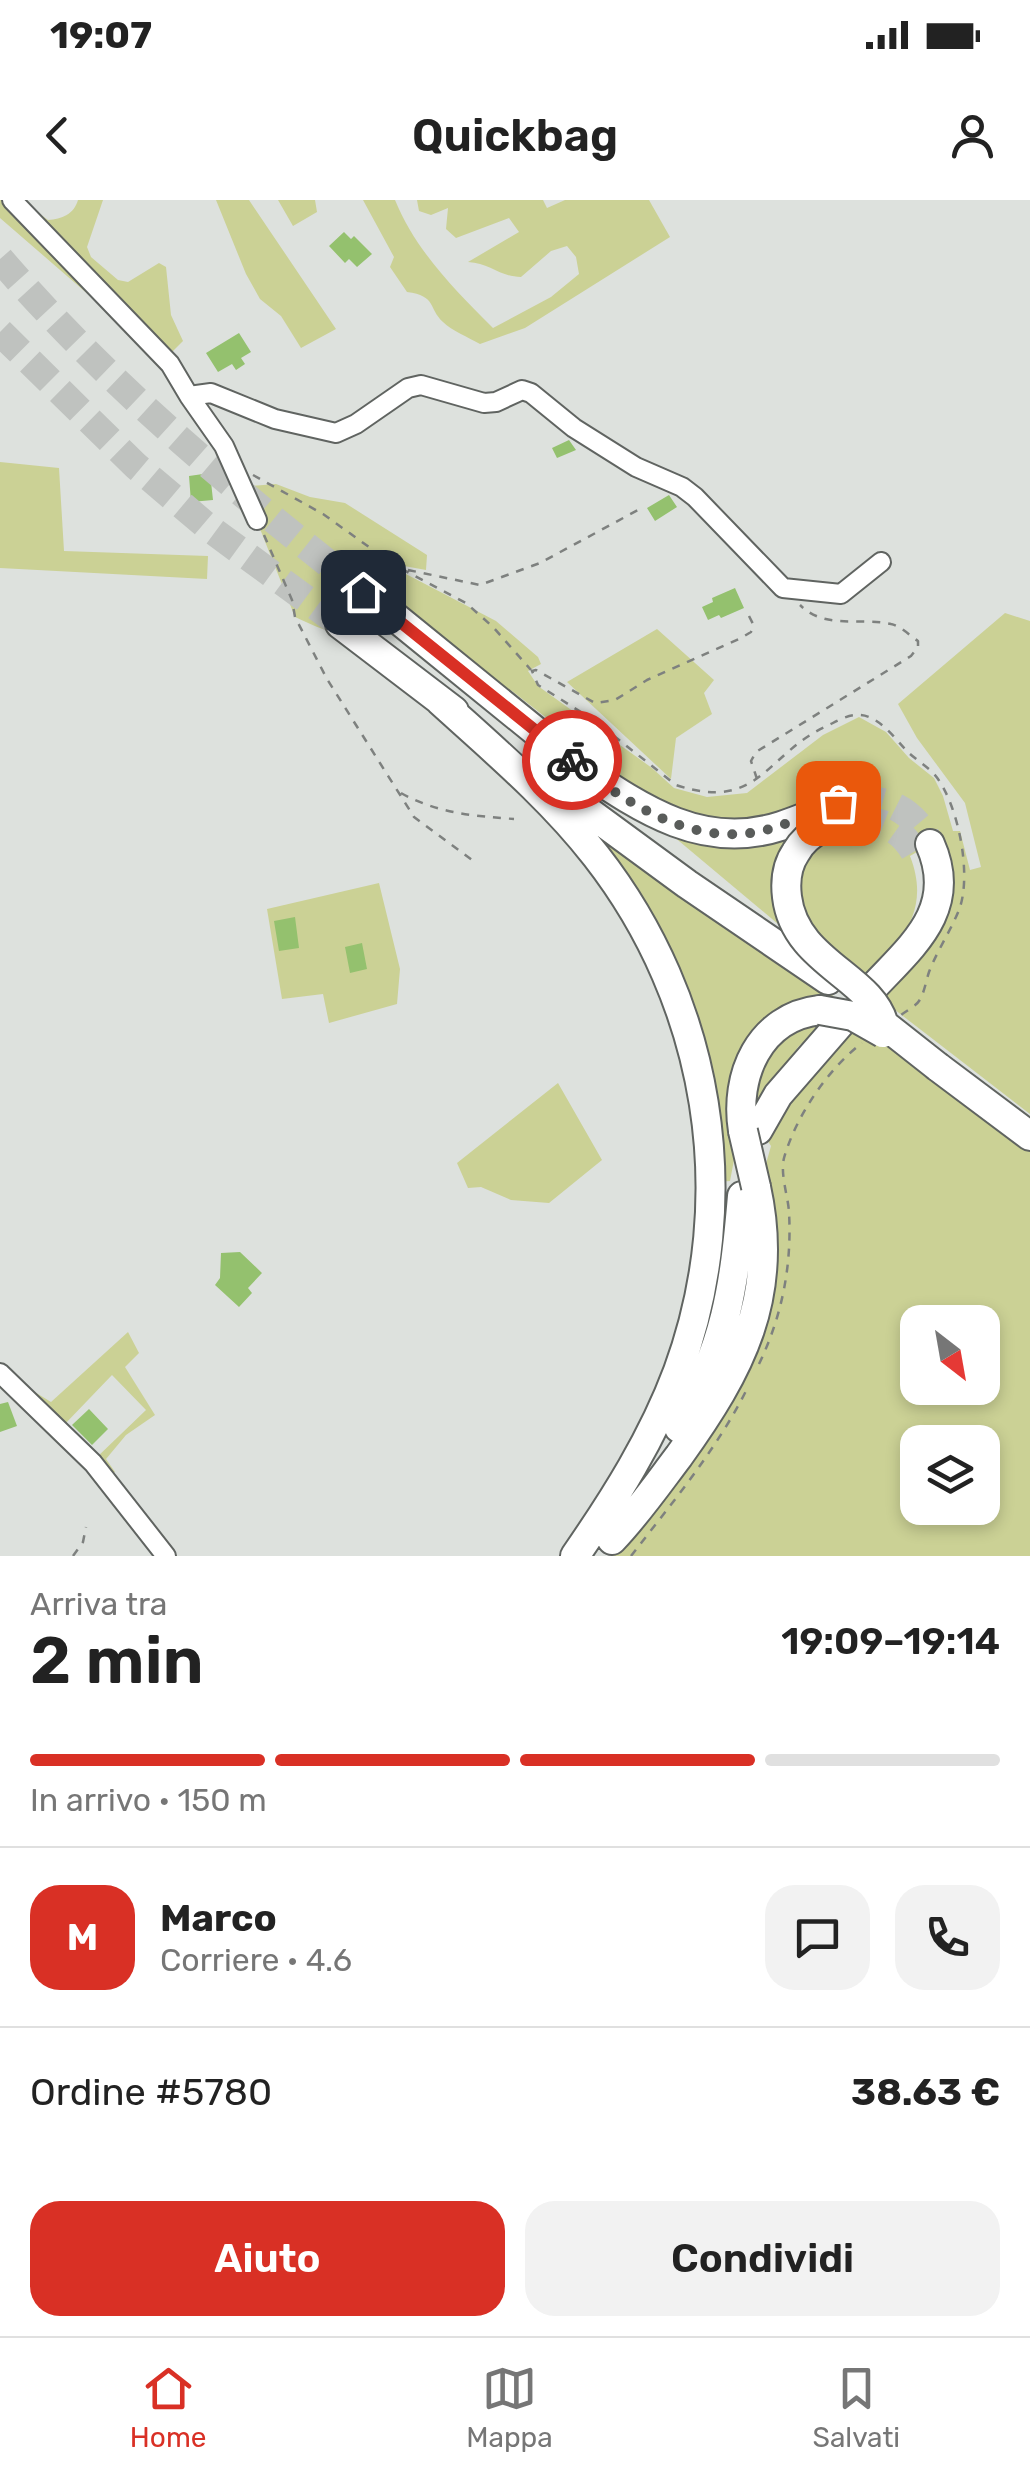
<!DOCTYPE html>
<html lang="it">
<meta charset="utf-8">
<style>
body{margin:0;font-family:Rubik,sans-serif;background:#f2f2f2;color:#222;height:100vh;display:flex;flex-direction:column;font-size:38px;white-space:nowrap}
*{box-sizing:border-box;margin:0}
p{font-size:32px;color:#767676}
.icon{flex:none;width:55px;height:55px;fill:none;stroke:currentColor;stroke-width:2;stroke-linecap:round;stroke-linejoin:round}
.map{position:relative;height:1356px;overflow:hidden}
.side{display:flex;flex-direction:column;background:#fff;flex:1}
.side>*{flex:none}
.needle{width:65px;rotate:149deg}
.buttons{position:absolute;left:900px;top:1105px;display:grid;gap:20px}
.buttons a{display:grid;place-items:center;width:100px;height:100px;border-radius:20px;background:#fff;box-shadow:0 5px 15px #0003;font-size:50px}
.pin{position:absolute;display:grid;place-items:center;width:85px;height:85px;color:#fff;margin:-42px;border-radius:20px;box-shadow:0 5px 15px #0006}
.courier{position:absolute;display:grid;place-items:center;width:100px;height:100px;margin:-50px;border:8px solid #d93025;border-radius:50%;background:#fff;color:#222;box-shadow:0 2px 12px #0007}
.overview em{font-style:normal;font-weight:600}
.overview div{display:flex;flex-direction:column-reverse}
.overview{display:flex;align-items:center;justify-content:space-between;height:170px;padding:0 30px}
h1{font-size:65px;font-weight:600;line-height:75px}
.bar{display:grid;grid-template-columns:repeat(4,1fr);gap:15px 10px;align-content:center;height:120px;padding:0 30px}
.bar i{height:12px;border-radius:8px;background:#e0e0e0}
.bar .selected{background:#d93025}
.bar p{grid-column:span 4}
.line{display:flex;align-items:center;gap:25px;padding:0 30px;border-top:2px solid #e0e0e0}
.line div{flex:1}
.round{display:grid;place-items:center;flex:none;width:105px;height:105px;border-radius:30px;background:#f2f2f2}
.action{display:flex;gap:20px;margin-top:auto;padding:20px 30px}
.action a{flex:1;height:115px;border-radius:30px;background:#d93025;color:#fff;font-size:40px;font-weight:600;line-height:115px;text-align:center}
.action a+a{background:#f2f2f2;color:#222}
.status{display:flex;justify-content:space-between;align-items:center;height:70px;padding:0 50px;background:#fff;direction:ltr}
.status svg{height:28px;fill:currentColor}
header{display:flex;justify-content:space-between;align-items:center;height:130px;padding:0 30px;background:#fff;font-size:45px;font-weight:600}
.tab-bar{display:flex;justify-content:space-around;align-items:center;height:140px;border-top:2px solid #e0e0e0;background:#fff;font-size:28px;color:#767676}
.tab-bar a{display:grid;justify-items:center;gap:5px}
.tab-bar .selected{color:#d93025}
.map>svg:first-child{display:block}
.green{fill:#cbd195;fill-rule:evenodd}
.building{fill:#94c16e}
.lines{fill:none;stroke-linecap:round;stroke-linejoin:round}
.highway-tunnel{stroke:#bfc2bf;stroke-width:28;stroke-dasharray:28 14;stroke-linecap:butt}
.minor-casing{stroke:#606461;stroke-width:22}
.highway-casing{stroke:#606461;stroke-width:32}
.path{stroke:#7e817f;stroke-width:2.5;stroke-dasharray:8 8;stroke-linecap:butt}
.minor{stroke:#fff;stroke-width:18}
.highway{stroke:#fff;stroke-width:28}
.highway-bridge-casing{stroke:#606461;stroke-width:32;stroke-linecap:butt}
.highway-bridge{stroke:#fff;stroke-width:28}
.done{stroke:#595c5a;stroke-width:10;stroke-dasharray:0 18}
.route{stroke:#d93025;stroke-width:12}
</style>
<div class="status"><b>19:07</b><svg viewBox="0 0 49 12"><path d="M0 12V9h3v3zM5 12V6h3v6zM10 12V3h3v9zM15 12V0h3v12zM26 1h20v11H26zM47 4h2v5h-2z"/></svg></div>
<header><svg class="icon" aria-label="back" viewBox="0 0 24 24"><path d="M15 5l-7 7 7 7"/></svg>Quickbag<svg class="icon" aria-label="person" viewBox="0 0 24 24"><circle cx="12" cy="8" r="4"/><path d="M4 21q1-7 8-7t8 7"/></svg></header>
<div class="map">
<svg width="1030" height="1356" viewBox="0 0 1030 1356">
<rect width="100%" height="100%" fill="#dde1dd"/>
<path class="green" d="M 0,0 L 21,0 L 48,20 C 62,19 74,14 78,0 L 103,0 L 87,47 L 91,57 L 118,80 L 128,82 L 159,63 L 166,67 L 171,115 L 183,141 L 164,160 L 0,18 Z
M 216,0 L 249,0 L 336,129 L 301,148 L 281,116 L 260,99 L 246,74 Z
M 278,0 L 315,0 L 317,12 L 293,26 Z
M 363,0 L 395,0 C 416,51 454,89 493,128 L 551,97 L 579,74 L 576,57 L 567,46 L 551,51 L 521,77 C 500,77 490,63 468,62 L 519,32 L 509,18 L 456,38 L 446,29 L 448,8 L 431,15 L 419,11 L 417,0 L 543,0 L 547,8 L 565,0 L 649,0 L 670,37 L 525,128 L 480,144 C 468,137 452,131 443,122 C 428,108 437,96 407,92 L 390,67 L 394,57 Z
M 0,262 L 59,268 L 64,351 L 208,356 L 207,379 L 0,368 Z
M 276,284 L 310,297 L 345,303 L 427,355 L 426,370 L 404,366 L 404,373 L 496,421 L 538,457 L 541,464 L 528,471 L 538,486 L 652,568 L 674,588 L 707,597 L 747,593 L 823,535 L 859,517 L 886,532 L 909,558 L 934,578 L 943,596 L 953,631 L 960,631 L 970,670 L 981,667 L 965,603 L 917,538 L 898,504 L 1005,413 L 1030,421 L 1030,914 L 877,796 L 916,752 L 934,642 L 910,656 C 933,715 896,745 861,786 L 796,707 L 802,655 L 780,618 L 732,624 L 675,611 L 639,590 L 512,491 L 480,476 L 375,416 L 379,430 C 351,444 321,429 295,417 L 245,291 L 249,286 Z
M 657,429 L 714,480 L 704,493 L 712,514 L 676,538 L 671,579 L 567,482 Z
M 809,628 L 784,729 L 667,631 Z
M 595,636 L 667,686 L 764,744 L 836,798 L 836,801 L 775,819 L 738,939 L 730,981 L 717,982 L 707,879 Z
M 379,683 L 400,769 L 397,804 L 329,823 L 323,794 L 282,799 L 267,709 Z
M 830,818 L 798,847 L 751,918 L 752,879 L 781,832 Z
M 853,822 L 872,832 L 1030,951 L 1030,1356 L 612,1356 L 742,1171 L 761,981 L 771,946 L 764,935 L 774,918 ZM 918,1122 L 982,1122 L 982,1188 L 918,1188 ZM 918,1242 L 982,1242 L 982,1308 L 918,1308 Z
M 558,883 L 602,960 L 549,1003 L 511,1000 L 481,987 L 468,988 L 457,963 Z
M 128,1132 L 139,1153 L 125,1167 L 155,1215 L 126,1235 L 106,1259 L 115,1272 L 110,1275 L 95,1259 L 146,1210 L 112,1175 L 64,1225 L 2,1172 L 51,1202 Z"/>
<path class="building" d="M 344,32 L 351,39 L 354,36 L 372,54 L 357,67 L 349,59 L 345,63 L 329,46 Z
M 239,133 L 251,152 L 241,158 L 245,164 L 236,170 L 232,164 L 218,172 L 206,153 Z
M 569,240 L 576,250 L 557,258 L 552,248 Z
M 210,273 L 213,300 L 191,302 L 189,276 Z
M 669,295 L 677,307 L 655,321 L 647,308 Z
M 735,388 L 744,408 L 721,418 L 719,415 L 708,420 L 702,407 L 713,402 L 712,398 Z
M 295,717 L 299,748 L 279,751 L 274,721 Z
M 362,743 L 367,769 L 350,773 L 345,747 Z
M 240,1052 L 262,1073 L 248,1088 L 252,1093 L 239,1107 L 215,1085 L 220,1078 L 221,1053 Z
M 8,1202 L 17,1226 L 0,1232 L 0,1204 Z
M 89,1209 L 108,1229 L 92,1245 L 72,1225 Z"/>
<g class="lines">
<path class="highway-tunnel" d="M 0,59 C 109,185 233,289 363,391
M 0,132 L 136,266 L 209,328 L 340,424
M 855,600 C 889,597 916,613 930,644
M 856,620 C 882,619 902,630 915,653"/>
<g class="minor-casing">
<path id="minor" d="M 12,0 L 170,164 L 189,196 L 211,193 L 275,219 L 336,233 L 356,224 L 408,188 L 421,185 L 484,203 L 496,202 L 522,190 L 531,193 L 574,228 L 636,267 L 682,287 L 695,297 L 783,388 L 841,394 L 881,362
M 189,196 L 224,246 L 257,320
M 0,1173 L 93,1263 L 166,1356"/>
</g>
<g class="highway-casing">
<path id="highway" d="M 363,391 L 581,568 C 643,610 704,651 781,626 C 806,618 829,606 855,600
M 340,424 L 454,511
M 440,501 C 494,550 551,598 596,656 C 710,802 742,997 678,1171 C 653,1238 615,1298 575,1356
M 552,585 L 687,684 L 828,780
M 869,792 C 909,748 960,711 930,644
M 938,867 L 1030,936
M 758,930 L 778,895 L 844,819
M 743,931 C 734,876 759,817 820,810
M 679,1228 C 726,1145 734,1089 742,996
M 612,1340 C 637,1314 657,1285 679,1256 C 741,1170 780,1096 756,987"/>
</g>
<path class="path" d="M 253,275 L 323,314 L 394,365 L 466,403 L 493,427 L 531,470
M 264,335 L 292,400 L 295,417 L 327,479 L 414,617 L 472,660
M 408,370 L 480,385 L 540,363 L 638,310
M 749,416 L 753,424 L 751,432 L 741,438 L 647,480 L 615,500 L 595,503 L 536,470 L 532,471 L 538,485 L 595,521 L 676,585 C 761,613 766,552 829,525 C 837,521 847,515 857,515 C 877,514 893,536 905,549 C 915,560 930,567 938,579 C 959,609 972,676 959,710 C 950,732 937,751 929,772 C 926,781 924,794 919,801 C 916,806 906,811 901,815
M 757,579 L 751,561 L 756,552 L 911,456 L 918,447 L 918,441 C 910,436 901,426 891,424 C 860,417 825,430 800,405
M 401,593 C 437,613 473,616 514,619
M 759,1164 C 782,1116 792,1066 789,1012 C 788,996 780,974 784,958 C 796,916 828,869 862,843
M 73,1356 L 83,1342 L 86,1327
M 631,1356 C 672,1303 717,1249 747,1189"/>
<use href="#minor" class="minor"/>
<use href="#highway" class="highway"/>
<g class="highway-bridge-casing">
<path id="highway-bridge" d="M 856,620 C 832,621 808,631 796,652 C 787,665 785,681 787,697 C 795,763 872,776 884,825
M 820,810 L 853,816 L 883,833
M 872,815 L 938,867
M 743,931 L 756,987"/>
</g>
<use href="#highway-bridge" class="highway-bridge"/>
</g>
<g class="lines">
<path class="done" d="M 572,560 C 623,601 688,645 757,632 C 785,627 811,612 838,603"/>
<path class="route" d="M 363,392 L 572,560"/>
</g>
</svg>
<div class="buttons">
<a><svg class="needle" viewBox="-14 -14 28 28"><path d="M0-13l5 13h-10z" fill="#e53935"/><path d="M0 13l5-13h-10z" fill="#767676"/></svg></a>
<a><svg class="icon" aria-label="layers" viewBox="0 0 24 24"><path d="M12 4l9 5-9 5-9-5zM3 14l9 5 9-5"/></svg></a>
</div>
<div class="pin" style="left:838px;top:603px;background:#ea580c"><svg class="icon" aria-label="bag" viewBox="0 0 24 24"><path d="M5 8h14l-1 12H6zM9 8a3 3 0 0 1 6 0"/></svg></div>
<div class="pin" style="left:363px;top:392px;background:#1f2937"><svg class="icon" aria-label="home" viewBox="0 0 24 24"><path d="M3 11l9-7 9 7M6 9v11h12V9"/></svg></div>
<div class="courier" style="left:572px;top:560px"><svg class="icon" aria-label="bike" viewBox="0 0 24 24"><circle cx="6" cy="16" r="4"/><circle cx="18" cy="16" r="4"/><path d="M6 16l4-8h5l3 8M10 8l3 8H6M13 5h3"/></svg></div>
</div>
<section class="side">
<div class="overview"><div><h1>2 min</h1><p>Arriva tra</p></div><em>19:09–19:14</em></div>
<div class="bar"><i class="selected"></i><i class="selected"></i><i class="selected"></i><i></i><p>In arrivo · 150 m</p></div>
<div class="line" style="height:180px"><b class="round" style="background:#d93025;color:#fff">M</b><div><b>Marco</b><p>Corriere · 4.6</p></div><a class="round"><svg class="icon" aria-label="chat" viewBox="0 0 24 24"><path d="M4 5h16v11H9l-5 4z"/></svg></a><a class="round"><svg class="icon" aria-label="phone" viewBox="0 0 24 24"><path d="M5 4h4l2 5-3 2q2 4 5 5l2-3 5 2v4C11 20 4 13 5 4z"/></svg></a></div>
<div class="line" style="height:130px"><div>Ordine #5780</div><b>38.63 €</b></div>
<div class="action"><a>Aiuto</a><a>Condividi</a></div>
</section>
<nav class="tab-bar">
<a class="selected"><svg class="icon" aria-label="home" viewBox="0 0 24 24"><path d="M3 11l9-7 9 7M6 9v11h12V9"/></svg>Home</a>
<a><svg class="icon" aria-label="map" viewBox="0 0 24 24"><path d="M3 6l6-2 6 2 6-2v14l-6 2-6-2-6 2zM9 4v14M15 6v14"/></svg>Mappa</a>
<a><svg class="icon" aria-label="saved" viewBox="0 0 24 24"><path d="M7 4h10v16l-5-4-5 4z"/></svg>Salvati</a>
</nav>
